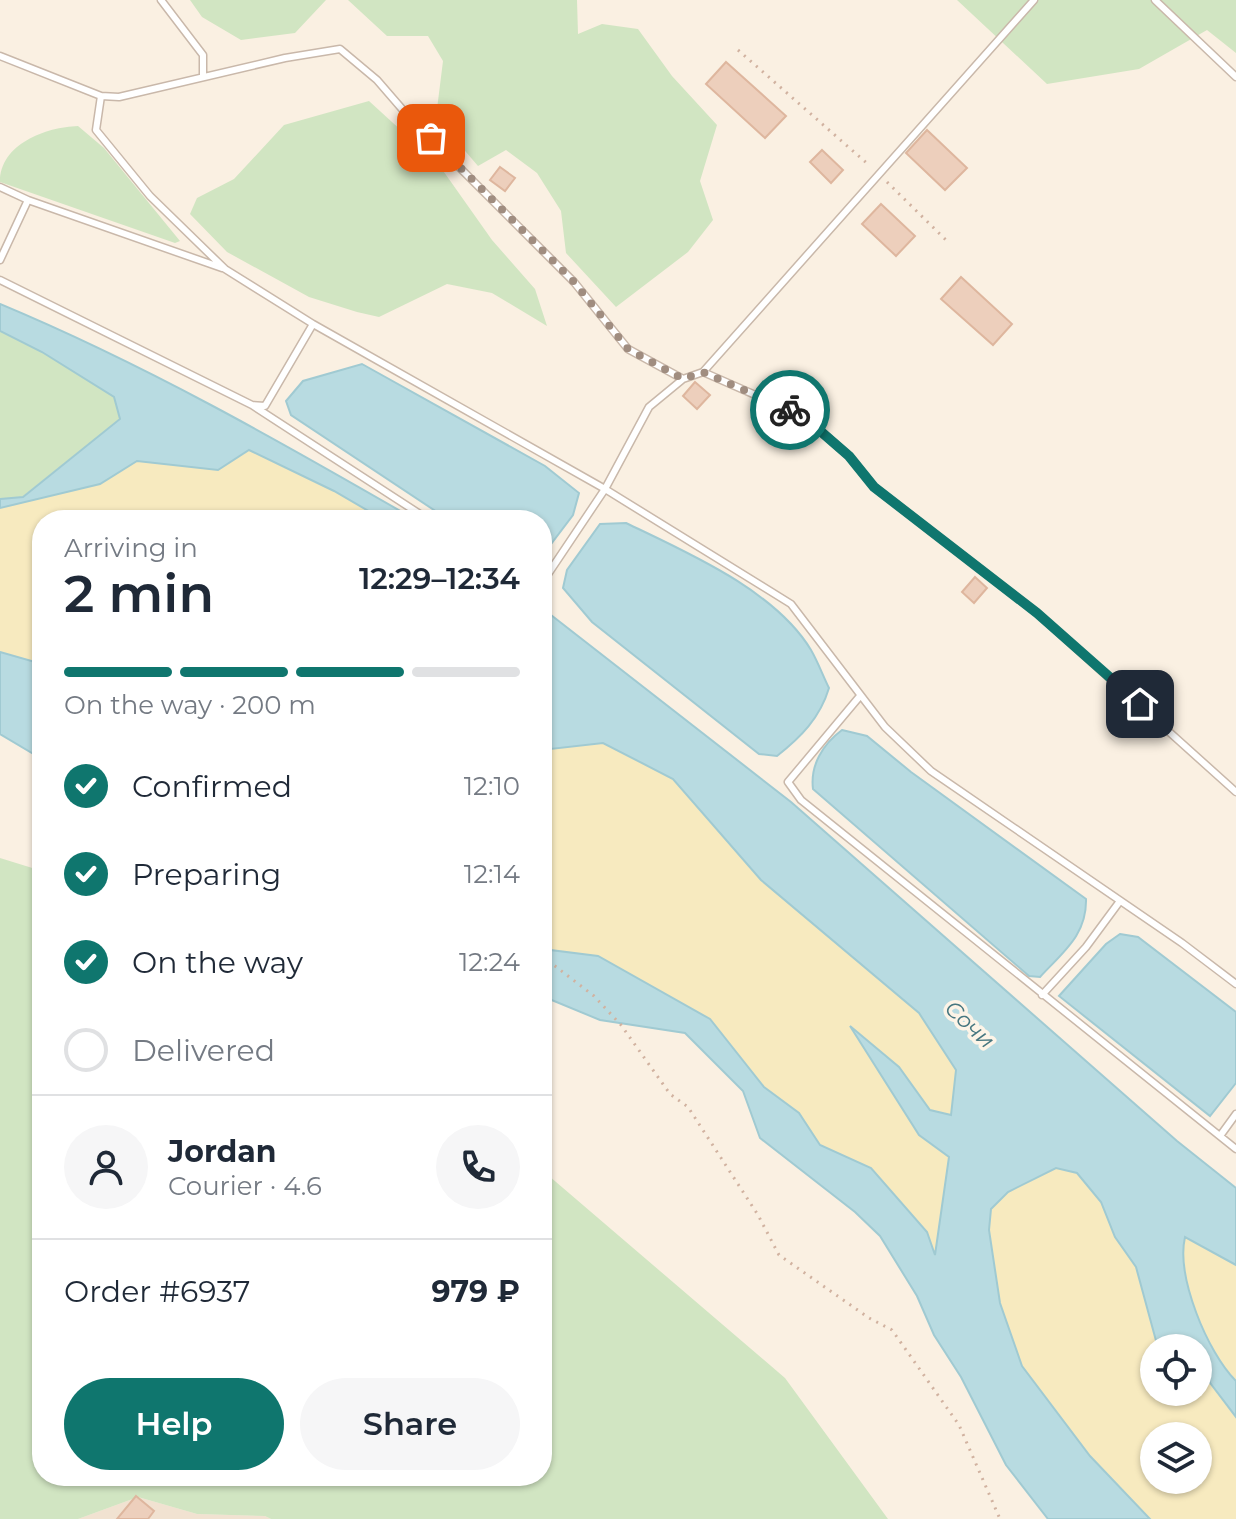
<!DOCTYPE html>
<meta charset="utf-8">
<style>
body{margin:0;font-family:Montserrat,sans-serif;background:#f6f6f7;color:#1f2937;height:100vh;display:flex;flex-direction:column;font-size:30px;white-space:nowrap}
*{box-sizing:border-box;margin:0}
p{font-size:26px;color:#747a83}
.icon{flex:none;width:44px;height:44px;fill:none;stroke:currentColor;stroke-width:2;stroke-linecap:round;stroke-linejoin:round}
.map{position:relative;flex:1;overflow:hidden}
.details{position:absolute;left:32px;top:510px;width:520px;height:976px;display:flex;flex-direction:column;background:#fff;border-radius:32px;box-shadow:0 2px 6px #0004}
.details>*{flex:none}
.buttons{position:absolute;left:1140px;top:1334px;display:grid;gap:16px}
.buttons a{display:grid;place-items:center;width:72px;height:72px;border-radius:50%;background:#fff;box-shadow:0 2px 6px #0004;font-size:40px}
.pin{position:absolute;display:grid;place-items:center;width:68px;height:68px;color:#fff;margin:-34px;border-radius:16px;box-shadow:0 4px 12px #0006}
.courier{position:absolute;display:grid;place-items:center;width:80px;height:80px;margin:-40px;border:6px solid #0f766e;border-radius:50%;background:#fff;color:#222;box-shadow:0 2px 10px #0007}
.overview em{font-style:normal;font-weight:600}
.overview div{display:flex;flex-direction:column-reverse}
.overview{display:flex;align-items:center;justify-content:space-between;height:136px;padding:0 32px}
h1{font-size:52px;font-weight:600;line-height:60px}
.bar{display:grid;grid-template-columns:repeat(4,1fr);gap:12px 8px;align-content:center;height:96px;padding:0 32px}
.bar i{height:10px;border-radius:6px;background:#e0e1e3}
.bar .on{background:#0f766e}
.bar p{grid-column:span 4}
.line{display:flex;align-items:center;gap:20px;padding:0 32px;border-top:2px solid #e0e1e3}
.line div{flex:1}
.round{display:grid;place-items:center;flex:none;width:84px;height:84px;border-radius:42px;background:#f6f6f7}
ol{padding:0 32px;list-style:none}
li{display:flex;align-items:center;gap:24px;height:88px}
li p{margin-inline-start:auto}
li .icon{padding:8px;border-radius:50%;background:#0f766e;color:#fff;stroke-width:4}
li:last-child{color:#747a83}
li i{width:44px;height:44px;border:4px solid #e0e1e3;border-radius:50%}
.action{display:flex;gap:16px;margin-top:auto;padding:16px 32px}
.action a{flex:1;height:92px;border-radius:48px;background:#0f766e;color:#fff;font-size:32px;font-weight:600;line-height:92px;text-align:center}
.action a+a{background:#f6f6f7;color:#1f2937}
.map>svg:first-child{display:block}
.residential{fill:#f1e2d1}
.green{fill:#d1e5c2}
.sand{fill:#f7eabf;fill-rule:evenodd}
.water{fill:#b8dbe1;stroke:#a0cad2;stroke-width:2}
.building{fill:#edcfbc;stroke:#deb69e;stroke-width:2}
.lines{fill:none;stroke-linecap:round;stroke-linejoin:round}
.service-casing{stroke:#c9b8aa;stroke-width:9}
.path{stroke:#d1b2a0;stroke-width:3;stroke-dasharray:2 6;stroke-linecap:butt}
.service{stroke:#fff;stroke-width:6}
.done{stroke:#a08d80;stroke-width:8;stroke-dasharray:0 14.4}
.route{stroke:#0f766e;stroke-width:10}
.labels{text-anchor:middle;stroke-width:7;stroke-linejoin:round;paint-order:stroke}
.water-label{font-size:22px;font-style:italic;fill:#477780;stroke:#fdf4e7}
</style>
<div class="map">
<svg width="1236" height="1519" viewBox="0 0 1236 1519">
<rect width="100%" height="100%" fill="#faf0e2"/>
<path class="residential" d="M 138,1497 L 197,1514 L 265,1516 L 271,1519 L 78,1519 Z"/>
<path class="green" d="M 190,0 L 326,0 L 295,33 L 241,40 L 202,17 Z
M 348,0 L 577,0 L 578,34 L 602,24 L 638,29 L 672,76 L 717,125 L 700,181 L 713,220 L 688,252 L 616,307 L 566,253 L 561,211 L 537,173 L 506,150 L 478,166 L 436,117 L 443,61 L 428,36 L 387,36 Z
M 957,0 L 1236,0 L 1236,53 L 1207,30 L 1139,69 L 1047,84 Z
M 369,101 L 439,165 L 492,240 L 535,289 L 547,326 L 492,293 L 447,284 L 379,317 L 357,312 L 309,297 L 227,252 L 190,214 L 197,198 L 234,179 L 284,125 Z
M 78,126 L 104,148 L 180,241 L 175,243 L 0,182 C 0,144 46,127 78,126 Z
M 0,331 L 42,352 L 114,397 L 120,419 L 22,497 L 0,499 Z
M 0,858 L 42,871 L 42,1476 L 542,1476 L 542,1170 L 785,1378 L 888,1519 L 271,1519 L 265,1516 L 197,1514 L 138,1497 L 78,1519 L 0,1519 Z"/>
<path class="sand" d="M 249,450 L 334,491 L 384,520 L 42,520 L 42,664 L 0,652 L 0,508 L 100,484 L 137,460 L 218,470 Z
M 603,743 L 673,779 L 761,880 L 919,1013 L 957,1070 L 951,1116 L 929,1110 L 899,1067 L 852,1029 L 919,1135 L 949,1157 L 935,1257 L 871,1168 L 820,1145 L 799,1113 L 764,1087 L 710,1019 L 598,956 L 542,949 L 542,750 Z
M 1056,1168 L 1077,1173 L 1101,1202 L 1115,1237 L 1136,1267 L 1158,1348 L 1154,1348 L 1154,1392 L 1198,1392 L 1198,1367 L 1236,1417 L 1236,1519 L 1150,1519 L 1090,1456 L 1022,1366 L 1000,1303 L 989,1230 L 991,1209 L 1008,1192 ZM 1154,1436 L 1198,1436 L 1198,1480 L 1154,1480 Z
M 1185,1236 L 1236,1265 L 1236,1381 C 1203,1348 1178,1282 1185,1236 Z"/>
<path class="water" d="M 0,304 C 144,364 281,442 416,520 L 384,520 L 334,491 L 249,450 L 218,470 L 137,461 L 100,484 L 0,508 L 0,499 L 23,497 L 120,419 L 114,397 L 42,352 L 0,331 Z
M 362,364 L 545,466 L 579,493 L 573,515 L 545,552 L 542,554 L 542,520 L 449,520 L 291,415 L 286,401 L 303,381 Z
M 626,523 C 686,552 775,590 811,650 C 818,662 823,676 829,688 C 820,718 801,737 777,756 L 759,754 L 592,622 L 563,588 L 567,570 L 600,524 Z
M 542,608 L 791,802 L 1177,1141 L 1236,1188 L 1236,1265 L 1185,1237 C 1176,1276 1207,1352 1236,1381 L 1236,1417 L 1198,1367 L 1198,1348 L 1158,1348 L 1136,1267 L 1115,1237 L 1101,1202 L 1077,1173 L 1056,1168 L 1008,1192 L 991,1209 L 989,1230 L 1000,1303 L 1022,1366 L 1090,1456 L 1150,1519 L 1048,1519 L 1006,1465 L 961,1377 L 934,1335 L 917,1296 L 880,1236 L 855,1212 L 760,1138 L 743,1091 L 685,1033 L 600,1020 L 542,996 L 542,949 L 598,956 L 710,1019 L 764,1087 L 799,1113 L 820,1145 L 871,1168 L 927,1232 L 935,1255 L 949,1157 L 919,1135 L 850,1026 L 899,1067 L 930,1110 L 951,1115 L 956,1070 L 919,1013 L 761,880 L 673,779 L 603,743 L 542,750 Z
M 0,652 L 42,664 L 42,759 L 0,734 Z
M 842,730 L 867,736 L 911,772 L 1086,899 C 1087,935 1063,952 1040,977 L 1029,976 L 813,789 C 810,765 823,744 842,730 Z
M 1120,934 L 1138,937 L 1236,1012 L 1236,1083 L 1210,1116 L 1059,996 L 1106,944 Z"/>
<path class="building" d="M 726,62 L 786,116 L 765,138 L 706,84 Z
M 927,130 L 967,168 L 945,190 L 906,153 Z
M 822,150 L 843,170 L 831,183 L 810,162 Z
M 500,167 L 515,178 L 505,191 L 490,180 Z
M 881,204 L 915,236 L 896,256 L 862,224 Z
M 961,277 L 1012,324 L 993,345 L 941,299 Z
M 695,382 L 710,395 L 697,409 L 683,396 Z
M 975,577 L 987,588 L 974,603 L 962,592 Z
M 136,1496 L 154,1511 L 148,1519 L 117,1519 Z"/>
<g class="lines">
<g class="service-casing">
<path id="service" d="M 161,0 L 203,55 L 203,77
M 1155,0 L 1236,77
M 0,56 L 101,96 L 119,97 L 285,58 L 340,49 L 377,80 L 409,117 L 574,282 L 628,349 L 683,379 L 703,372 L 1034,0
M 101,96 L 96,130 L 150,196 L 225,269 L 313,324 L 605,489 L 649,407 L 683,379
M 0,187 L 28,200
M 0,260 L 28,200 L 222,268
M 0,280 L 252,405
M 313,324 L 265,406 L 252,405 L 429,520
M 703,372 L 803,416 L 849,456 L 874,487 L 1037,613 L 1236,792
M 542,583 L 605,489 L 791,604 L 885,727 L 931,771 L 1182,943 L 1236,984
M 860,696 L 788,782 L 801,800 L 1236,1149
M 1042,995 L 1086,947 L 1120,901
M 1220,1136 L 1236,1114"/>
</g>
<path class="path" d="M 738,50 L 870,166
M 887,182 L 948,242
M 542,956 L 594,996 L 621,1025 L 670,1094 L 688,1107 L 758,1215 L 779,1255 L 869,1318 L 892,1330 L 959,1425 L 1000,1519"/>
<use href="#service" class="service"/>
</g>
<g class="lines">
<path class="done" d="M 431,138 L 574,282 L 628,349 L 683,379 L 703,372 L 790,410"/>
<path class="route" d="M 790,410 L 803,416 L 849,456 L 874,487 L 1037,613 L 1140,704"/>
</g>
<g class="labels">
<g class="water-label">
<text transform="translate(970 1024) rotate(43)" y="8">Сочи</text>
</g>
</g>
</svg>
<div class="buttons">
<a><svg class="icon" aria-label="locate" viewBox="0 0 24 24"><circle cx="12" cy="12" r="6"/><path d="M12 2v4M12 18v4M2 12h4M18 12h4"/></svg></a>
<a><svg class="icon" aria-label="layers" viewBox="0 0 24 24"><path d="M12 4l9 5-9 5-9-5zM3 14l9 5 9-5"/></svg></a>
</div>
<div class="pin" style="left:431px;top:138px;background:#ea580c"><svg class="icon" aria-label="bag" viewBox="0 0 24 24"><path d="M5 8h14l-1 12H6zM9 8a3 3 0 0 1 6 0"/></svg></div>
<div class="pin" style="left:1140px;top:704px;background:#1f2937"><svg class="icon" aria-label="home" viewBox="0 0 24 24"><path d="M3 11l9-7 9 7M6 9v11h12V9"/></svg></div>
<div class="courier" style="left:790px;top:410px"><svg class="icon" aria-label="bike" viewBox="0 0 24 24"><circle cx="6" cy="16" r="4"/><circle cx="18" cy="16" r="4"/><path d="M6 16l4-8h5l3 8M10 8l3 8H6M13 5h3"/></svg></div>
<section class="details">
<div class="overview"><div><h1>2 min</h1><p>Arriving in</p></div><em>12:29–12:34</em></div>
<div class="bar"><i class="on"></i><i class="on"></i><i class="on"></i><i></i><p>On the way · 200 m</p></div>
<ol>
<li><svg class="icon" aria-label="check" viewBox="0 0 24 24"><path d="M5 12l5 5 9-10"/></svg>Confirmed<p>12:10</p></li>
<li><svg class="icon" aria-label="check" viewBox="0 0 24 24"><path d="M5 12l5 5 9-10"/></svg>Preparing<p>12:14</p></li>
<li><svg class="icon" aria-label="check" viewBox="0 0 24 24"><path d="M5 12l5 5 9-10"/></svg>On the way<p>12:24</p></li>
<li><i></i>Delivered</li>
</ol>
<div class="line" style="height:144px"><a class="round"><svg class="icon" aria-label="person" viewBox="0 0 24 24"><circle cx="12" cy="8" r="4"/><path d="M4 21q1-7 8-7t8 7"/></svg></a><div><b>Jordan</b><p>Courier · 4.6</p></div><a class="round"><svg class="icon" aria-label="phone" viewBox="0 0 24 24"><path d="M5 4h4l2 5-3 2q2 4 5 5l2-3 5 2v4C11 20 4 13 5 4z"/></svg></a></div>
<div class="line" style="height:104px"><div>Order #6937</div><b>979 ₽</b></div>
<div class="action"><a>Help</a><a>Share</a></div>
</section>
</div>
